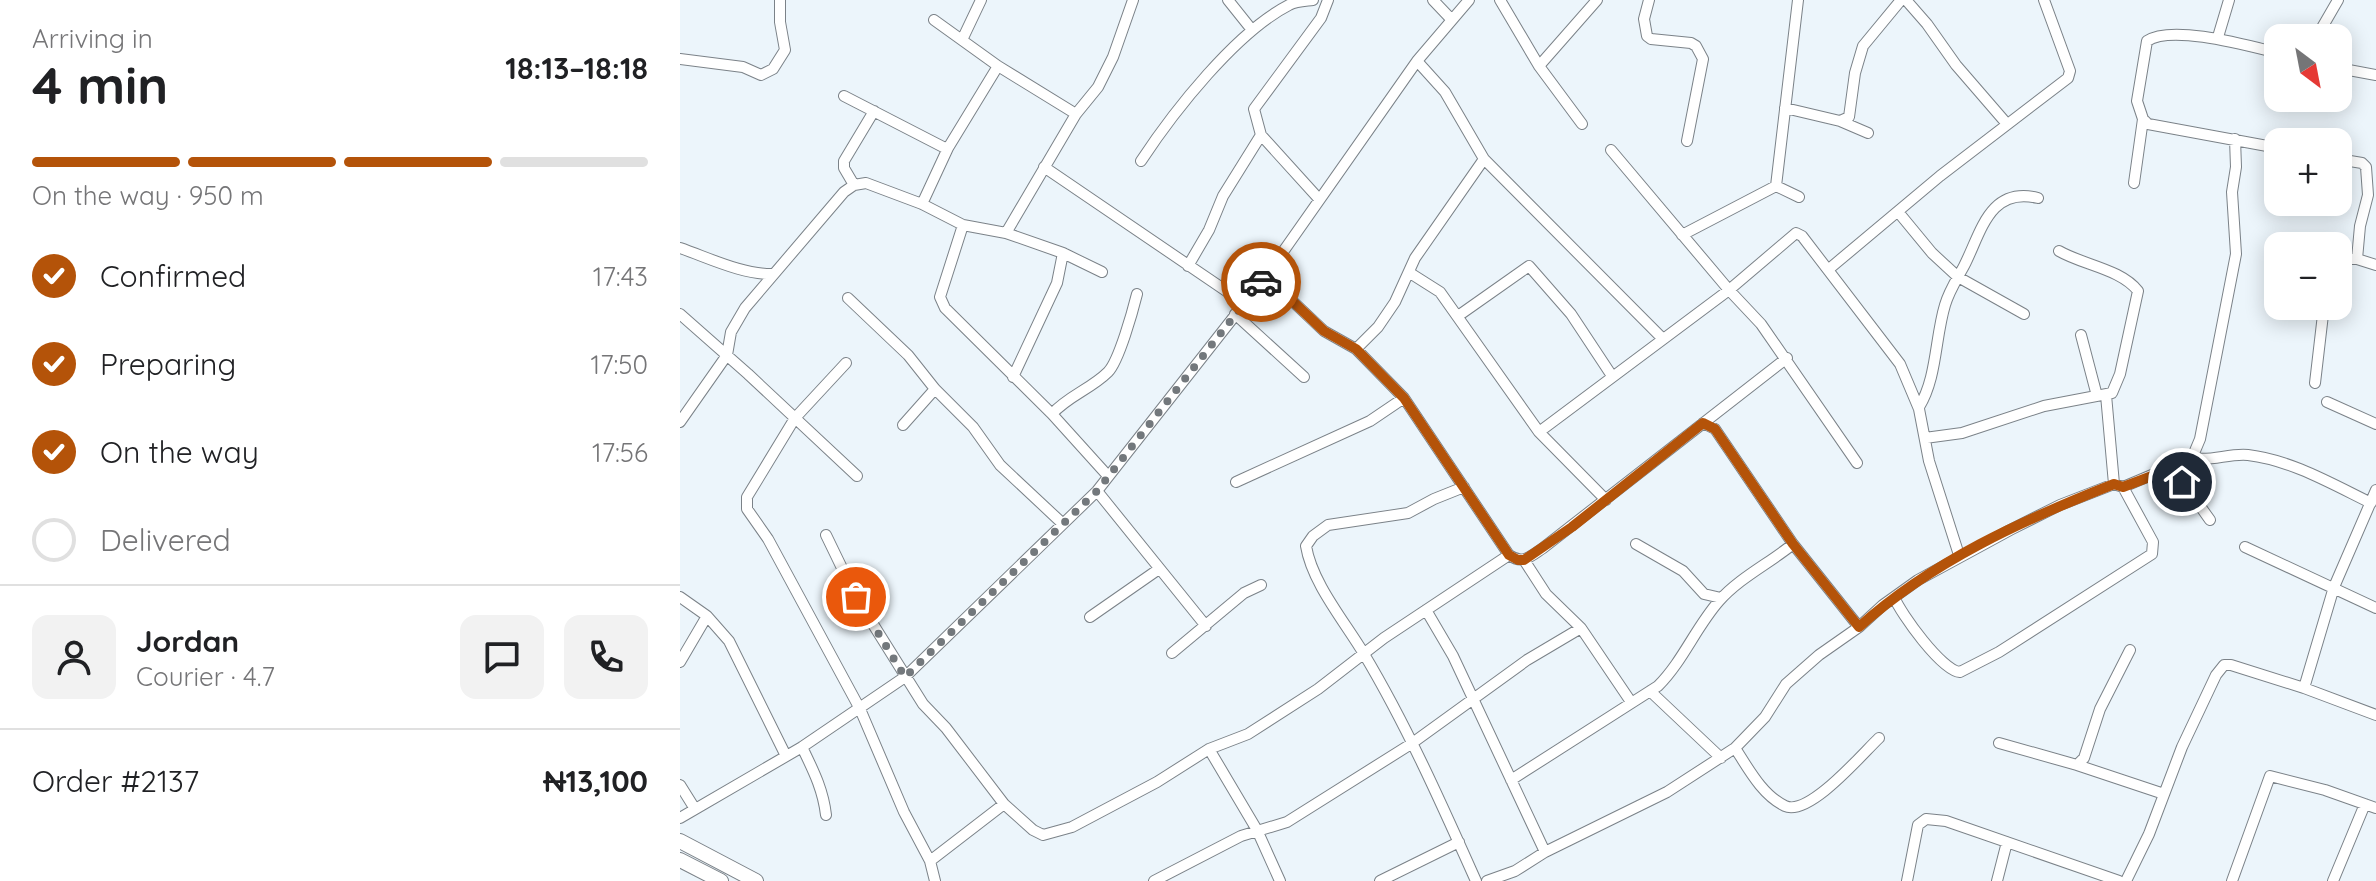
<!DOCTYPE html>
<meta charset="utf-8">
<style>
body{margin:0;font-family:Quicksand,sans-serif;background:#f2f2f2;color:#202124;height:100vh;display:flex;flex-direction:column;font-size:30px;white-space:nowrap}
*{box-sizing:border-box;margin:0}
p{font-size:26px;color:#757577}
.icon{flex:none;width:44px;height:44px;fill:none;stroke:currentColor;stroke-width:2;stroke-linecap:round;stroke-linejoin:round}
.map{position:relative;flex:1;overflow:hidden}
.panel{display:flex;flex-direction:column;background:#fff;width:680px}
.panel>*{flex:none}
.needle{width:52px;rotate:148deg}
.controls{position:absolute;left:1584px;top:24px;display:grid;gap:16px}
.controls a{display:grid;place-items:center;width:88px;height:88px;border-radius:16px;background:#fff;box-shadow:0 4px 20px #0003;font-size:40px}
.pin{position:absolute;display:grid;place-items:center;width:68px;height:68px;color:#fff;margin:-34px;border:4px solid #fff;border-radius:50%;box-shadow:0 2px 8px #0007}
.courier{position:absolute;display:grid;place-items:center;width:80px;height:80px;margin:-40px;border:6px solid #b45309;border-radius:50%;background:#fff;color:#222;box-shadow:0 2px 10px #0007}
.head em{font-style:normal;font-weight:800}
.head div{display:flex;flex-direction:column-reverse}
.head{display:flex;align-items:center;justify-content:space-between;height:136px;padding:0 32px}
h1{font-size:52px;font-weight:800;line-height:60px}
.bar{display:grid;grid-template-columns:repeat(4,1fr);gap:12px 8px;align-content:center;height:96px;padding:0 32px}
.bar i{height:10px;border-radius:6px;background:#e0e0e0}
.bar .current{background:#b45309}
.bar p{grid-column:span 4}
.line{display:flex;align-items:center;gap:20px;padding:0 32px;border-top:2px solid #e0e0e0}
.line div{flex:1}
.round{display:grid;place-items:center;flex:none;width:84px;height:84px;border-radius:16px;background:#f2f2f2}
ol{padding:0 32px;list-style:none}
li{display:flex;align-items:center;gap:24px;height:88px}
li p{margin-inline-start:auto}
li .icon{padding:8px;border-radius:50%;background:#b45309;color:#fff;stroke-width:4}
li:last-child{color:#757577}
li i{width:44px;height:44px;border:4px solid #e0e0e0;border-radius:50%}
main{display:flex;flex:1;min-height:0}
.map>svg:first-child{display:block}
.lines{fill:none;stroke-linecap:round;stroke-linejoin:round}
.minor-casing{stroke:#7b8288;stroke-width:12}
.major-casing{stroke:#7b8288;stroke-width:16}
.minor{stroke:#fff;stroke-width:10}
.major{stroke:#fff;stroke-width:14}
.done{stroke:#73787c;stroke-width:8;stroke-dasharray:0 14.4}
.route{stroke:#b45309;stroke-width:10}
</style>
<main>
<section class="panel">
<div class="head"><div><h1>4 min</h1><p>Arriving in</p></div><em>18:13–18:18</em></div>
<div class="bar"><i class="current"></i><i class="current"></i><i class="current"></i><i></i><p>On the way · 950 m</p></div>
<ol>
<li><svg class="icon" aria-label="check" viewBox="0 0 24 24"><path d="M5 12l5 5 9-10"/></svg>Confirmed<p>17:43</p></li>
<li><svg class="icon" aria-label="check" viewBox="0 0 24 24"><path d="M5 12l5 5 9-10"/></svg>Preparing<p>17:50</p></li>
<li><svg class="icon" aria-label="check" viewBox="0 0 24 24"><path d="M5 12l5 5 9-10"/></svg>On the way<p>17:56</p></li>
<li><i></i>Delivered</li>
</ol>
<div class="line" style="height:144px"><a class="round"><svg class="icon" aria-label="person" viewBox="0 0 24 24"><circle cx="12" cy="8" r="4"/><path d="M4 21q1-7 8-7t8 7"/></svg></a><div><b>Jordan</b><p>Courier · 4.7</p></div><a class="round"><svg class="icon" aria-label="chat" viewBox="0 0 24 24"><path d="M4 5h16v11H9l-5 4z"/></svg></a><a class="round"><svg class="icon" aria-label="phone" viewBox="0 0 24 24"><path d="M5 4h4l2 5-3 2q2 4 5 5l2-3 5 2v4C11 20 4 13 5 4z"/></svg></a></div>
<div class="line" style="height:104px"><div>Order #2137</div><b>₦13,100</b></div>
</section>
<div class="map">
<svg width="1696" height="881" viewBox="0 0 1696 881">
<rect width="100%" height="100%" fill="#ecf5fb"/>
<g class="lines">
<g class="minor-casing">
<path id="minor" d="M 548,0 L 572,30
M 753,0 L 772,20
M 820,0 L 859,66 L 902,124
M 969,0 L 964,19 L 967,36 L 971,39 L 1011,43 L 1016,46 L 1023,59 L 1007,141
M 1226,0 L 1247,24 L 1276,65 L 1327,124
M 254,20 L 318,66 L 396,114
M 1538,37 L 1549,0
M 1636,38 L 1658,0
M 282,40 L 301,0
M 0,59 L 63,67 L 81,75 L 93,69 L 105,50 L 100,22 L 100,0
M 737,61 L 765,92 L 804,159 L 982,338
M 859,66 L 917,0
M 1658,68 L 1696,75
M 164,96 L 267,149
M 1105,108 L 1160,121 L 1169,117 L 1175,73 L 1183,46 L 1221,0
M 1463,119 L 1468,124 L 1598,148
M 1160,121 L 1188,133
M 931,150 L 1049,290 L 1081,324 L 1177,463
M 1658,159 L 1682,163 L 1686,167 L 1688,195 L 1680,226 L 1677,259
M 461,161 C 494,111 556,32 609,5 C 616,1 625,1 633,0
M 364,167 L 564,303
M 1454,183 L 1463,119 L 1457,101 L 1467,41 C 1492,24 1569,46 1598,53
M 174,185 L 164,168 L 164,161 L 194,111
M 1096,186 L 1118,0
M 1096,186 L 1119,197
M 639,199 L 581,135 L 574,109 L 641,18 L 648,0
M 242,204 L 268,148 L 318,66
M 1219,213 L 1252,253 L 1278,277 L 1344,314
M 283,225 L 260,297 L 265,308 L 372,414 L 428,476
M 326,233 L 396,114 L 418,87 L 433,57 L 453,0
M 1002,235 L 1096,186
M 0,248 C 29,258 63,275 94,274
M 383,253 L 422,272
M 1658,259 L 1677,259 L 1696,265
M 508,266 L 529,230 L 543,196 L 581,135
M 1149,269 L 1260,176 L 1388,78 L 1390,71 L 1364,0
M 730,273 L 760,292 L 859,432 L 926,500
M 168,298 L 228,355 L 255,389 L 293,427 L 320,465 L 383,524
M 0,314 L 68,374 L 177,476
M 555,314 L 624,377
M 778,316 L 849,266 L 891,314 L 932,376
M 1401,335 L 1417,396
M 676,349 L 698,327 L 715,302 L 735,258 L 804,159
M 166,363 L 115,418 L 67,497 L 67,509 L 88,539 L 180,709 L 224,812 L 250,861 L 324,804
M 1635,383 L 1644,306
M 1426,395 L 1434,484
M 1647,402 L 1696,424
M 1239,407 C 1257,378 1255,338 1265,305 C 1269,291 1277,279 1284,266 C 1301,233 1309,186 1358,198
M 372,414 C 388,396 411,389 428,372 C 439,361 453,310 457,294
M 0,422 L 47,355 L 51,332 L 65,308 L 164,192 L 174,185 L 186,183 L 242,204 L 283,225 L 326,233 L 383,253 L 377,283 L 333,377
M 1023,423 L 1035,429 L 1113,544 L 1179,627
M 223,425 L 255,389
M 859,432 L 1049,290 L 1116,233 L 1122,236 L 1220,364 L 1239,409 L 1249,461 L 1279,555
M 1245,438 L 1282,433 L 1364,406 L 1432,393 L 1440,374 L 1458,291 C 1441,269 1403,265 1379,251
M 1512,458 C 1531,462 1549,453 1568,455 C 1611,460 1652,484 1691,503
M 1493,468 L 1530,520
M 556,482 L 690,421 L 724,398
M 784,487 L 754,499 L 728,513 L 648,525 L 633,536 L 626,546 C 632,583 665,622 684,654 C 727,726 762,805 796,881
M 417,491 L 526,626
M 146,535 L 176,597 L 243,704 L 266,728 L 324,804 L 353,830 L 363,835 L 392,827 L 477,782 L 529,749 L 568,734 L 638,689 L 704,638 L 829,555 L 724,398 L 676,349 L 644,331 L 586,276
M 956,544 L 1003,571 L 1024,594 L 1041,598
M 1565,547 L 1696,608
M 829,555 C 843,565 851,556 863,548 L 1107,358
M 844,560 L 866,594 L 901,628 L 951,702
M 0,597 L 27,616 L 0,662
M 1214,597 C 1221,614 1262,671 1280,672 L 1319,652 L 1472,554 L 1473,542 L 1443,487
M 746,610 L 773,656 L 865,852
M 27,616 L 49,641 L 106,756
M 410,617 L 479,569
M 492,653 L 564,593 L 581,585
M 1624,688 L 1654,587 L 1696,490
M 970,691 L 1041,758
M 1319,743 L 1397,765 L 1484,794
M 122,747 C 133,770 143,789 146,815
M 1055,748 C 1068,768 1082,795 1105,806 C 1129,817 1182,754 1199,738
M 529,749 L 577,830 L 600,881
M 1397,765 L 1404,758 L 1420,709 L 1450,650
M 831,780 L 978,686 C 1003,661 1016,627 1039,601 C 1059,578 1090,563 1113,544
M 0,785 L 15,809
M 0,818 L 122,747 L 225,677 L 417,491 L 586,276 L 737,61 L 789,0
M 250,861 L 255,881
M 474,881 L 561,836 L 607,822 L 731,744 L 847,660 L 901,628
M 700,881 L 779,842
M 807,881 L 835,871 L 865,852 L 987,792 L 1055,748 L 1085,717 L 1106,684 L 1139,655 L 1179,627 L 1203,605 L 1238,580 L 1330,530 L 1380,505 L 1434,484 L 1443,487 L 1512,458 L 1520,439 L 1556,254 L 1552,192 L 1556,167 L 1555,139
M 1227,881 L 1238,825 L 1246,819 L 1266,821 L 1439,881
M 1317,881 L 1327,842
M 1446,881 L 1469,834 L 1502,747 L 1536,675 L 1544,665 L 1551,665 L 1624,688 L 1696,715
M 1552,881 L 1590,776 L 1645,790 L 1696,808
M 1653,881 L 1685,804"/>
</g>
<g class="major-casing">
<path id="major" d="M 0,841 L 76,881
M 0,860 L 41,881"/>
</g>
<use href="#minor" class="minor"/>
<use href="#major" class="major"/>
</g>
<g class="lines">
<path class="done" d="M 176,597 L 225,677 L 417,491 L 581,282"/>
<path class="route" d="M 581,282 L 586,276 L 644,331 L 676,349 L 724,398 L 829,555 L 838,560 L 844,560 L 892,527 L 1023,423 L 1035,429 L 1113,544 L 1179,627 C 1252,561 1343,520 1434,484 L 1443,487 L 1493,468 L 1502,482"/>
</g>
</svg>
<div class="controls">
<a><svg class="needle" viewBox="-14 -14 28 28"><path d="M0-13l5 13h-10z" fill="#e53935"/><path d="M0 13l5-13h-10z" fill="#757577"/></svg></a>
<a>+</a>
<a>−</a>
</div>
<div class="pin" style="left:176px;top:597px;background:#ea580c"><svg class="icon" aria-label="bag" viewBox="0 0 24 24"><path d="M5 8h14l-1 12H6zM9 8a3 3 0 0 1 6 0"/></svg></div>
<div class="pin" style="left:1502px;top:482px;background:#1f2937"><svg class="icon" aria-label="home" viewBox="0 0 24 24"><path d="M3 11l9-7 9 7M6 9v11h12V9"/></svg></div>
<div class="courier" style="left:581px;top:282px"><svg class="icon" aria-label="car" viewBox="0 0 24 24"><path d="M5 17H2v-5l4-1 3-4h7l3 4 3 1v5h-3M9 17h6M6 11h13"/><circle cx="7" cy="17" r="2"/><circle cx="17" cy="17" r="2"/></svg></div>
</div>
</main>
